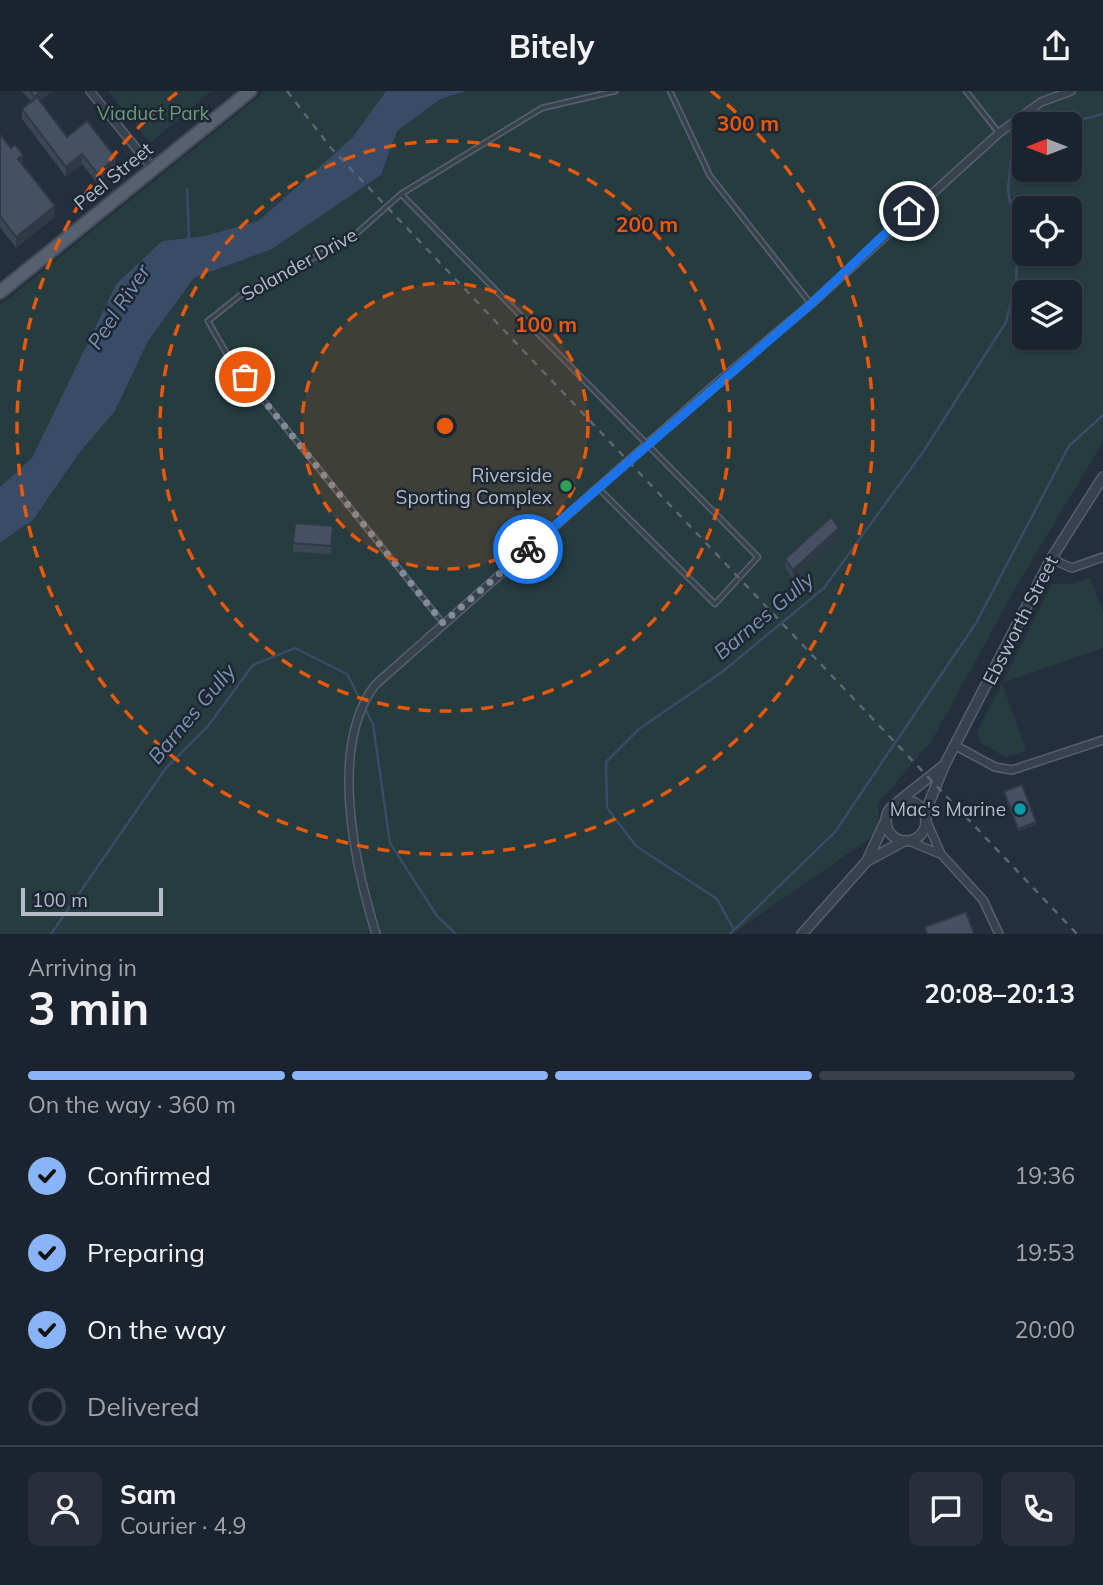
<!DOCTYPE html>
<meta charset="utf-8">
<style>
body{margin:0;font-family:Mulish,sans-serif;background:#282f3a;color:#f1f3f6;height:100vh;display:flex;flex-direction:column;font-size:26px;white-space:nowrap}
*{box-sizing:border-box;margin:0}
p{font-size:23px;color:#a0a4aa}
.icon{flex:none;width:38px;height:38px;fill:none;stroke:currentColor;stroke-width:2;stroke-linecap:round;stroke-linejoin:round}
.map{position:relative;height:843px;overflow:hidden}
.sheet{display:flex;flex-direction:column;background:#1b232e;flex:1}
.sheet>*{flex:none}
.needle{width:46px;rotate:270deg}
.controls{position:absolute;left:1012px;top:21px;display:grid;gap:14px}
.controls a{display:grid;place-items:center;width:70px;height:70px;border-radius:10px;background:#1b232e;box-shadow:0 2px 5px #0004,0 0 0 2px #39404a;font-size:35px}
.scale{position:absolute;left:21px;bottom:18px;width:142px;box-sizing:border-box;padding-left:7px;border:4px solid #b4bcc9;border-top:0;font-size:19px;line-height:24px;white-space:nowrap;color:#b4bcc9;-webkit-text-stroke:5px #1d2633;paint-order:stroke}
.pin{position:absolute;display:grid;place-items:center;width:60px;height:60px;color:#fff;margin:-30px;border:4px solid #fff;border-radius:50%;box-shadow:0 2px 7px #0007}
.courier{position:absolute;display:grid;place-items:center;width:70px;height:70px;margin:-35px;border:5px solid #1a73e8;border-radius:50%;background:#fff;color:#222;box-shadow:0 2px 9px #0007}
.head em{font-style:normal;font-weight:700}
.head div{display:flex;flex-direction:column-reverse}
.head{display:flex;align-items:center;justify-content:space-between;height:119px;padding:0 28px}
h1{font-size:46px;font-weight:700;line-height:52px}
.bar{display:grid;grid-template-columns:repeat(4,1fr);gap:10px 7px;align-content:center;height:84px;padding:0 28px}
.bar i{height:9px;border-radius:5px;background:#39404a}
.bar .selected{background:#8ab4f8}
.bar p{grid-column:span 4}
.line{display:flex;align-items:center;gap:18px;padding:0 28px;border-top:2px solid #39404a}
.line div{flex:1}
.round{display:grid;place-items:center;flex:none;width:74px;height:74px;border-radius:10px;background:#282f3a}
ol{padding:0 28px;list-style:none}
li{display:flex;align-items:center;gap:21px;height:77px}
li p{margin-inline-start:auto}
li .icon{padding:7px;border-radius:50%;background:#8ab4f8;color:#111;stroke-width:4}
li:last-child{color:#a0a4aa}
li i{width:38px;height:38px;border:4px solid #39404a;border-radius:50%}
header{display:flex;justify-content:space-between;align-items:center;height:91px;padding:0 28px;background:#1b232e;font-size:32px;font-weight:700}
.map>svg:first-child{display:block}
.green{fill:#263c3f;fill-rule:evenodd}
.water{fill:#394c67}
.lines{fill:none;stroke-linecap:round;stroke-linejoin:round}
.stream{stroke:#394c67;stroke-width:2.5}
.service-casing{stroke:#565f6c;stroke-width:7}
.minor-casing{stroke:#565f6c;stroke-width:10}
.tertiary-casing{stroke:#565f6c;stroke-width:12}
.primary-casing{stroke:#414a57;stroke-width:16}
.service{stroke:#38414e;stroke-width:3.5}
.minor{stroke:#38414e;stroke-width:7}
.tertiary{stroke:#38414e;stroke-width:9}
.primary{stroke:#56606e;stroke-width:12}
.rail{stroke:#5a6575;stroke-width:2.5;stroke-dasharray:7 7;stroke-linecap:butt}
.wall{fill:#3b4654}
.shaded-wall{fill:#303945}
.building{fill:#455162;stroke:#303945;stroke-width:2}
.done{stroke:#828b98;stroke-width:7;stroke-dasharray:0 12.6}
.route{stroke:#1a73e8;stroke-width:9}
.ring{fill:none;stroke:#e8590c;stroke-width:3.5;stroke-dasharray:12 9}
.leisure-dot{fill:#2e9e5b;stroke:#1d2633;stroke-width:2.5}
.culture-dot{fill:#0f9aa8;stroke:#1d2633;stroke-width:2.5}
.labels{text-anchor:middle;stroke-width:5;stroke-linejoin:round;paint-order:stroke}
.park-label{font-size:19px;fill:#6b9a76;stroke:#1d2633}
.street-label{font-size:19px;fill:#b4bcc9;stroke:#1d2633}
.poi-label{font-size:19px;fill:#b4bcc9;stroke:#1d2633;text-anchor:end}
.water-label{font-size:21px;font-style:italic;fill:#7c92b1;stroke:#1d2633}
.centre{fill:#e8590c;stroke:#1d2633;stroke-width:3.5}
.ring-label{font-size:21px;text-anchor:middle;font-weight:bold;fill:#e8590c;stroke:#1d2633;stroke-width:5;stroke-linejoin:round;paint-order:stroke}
</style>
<header><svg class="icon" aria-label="back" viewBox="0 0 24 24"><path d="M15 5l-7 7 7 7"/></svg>Bitely<svg class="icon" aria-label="share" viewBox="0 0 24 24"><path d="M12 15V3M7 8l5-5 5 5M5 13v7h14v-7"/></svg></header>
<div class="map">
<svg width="1103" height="843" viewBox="0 0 1103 843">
<rect width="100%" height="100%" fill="#242f3e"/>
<path class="green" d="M 108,0 L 211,0 L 150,52 Z
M 266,0 L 386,0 L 352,47 L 258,130 L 205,145 L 162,150 L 116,193 L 32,367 L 0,396 L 0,214 Z
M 466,0 L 1103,0 L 1103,351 L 1017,494 L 932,649 L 878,713 L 879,741 L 732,843 L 0,843 L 0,452 L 33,429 L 80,361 L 115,320 L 148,250 L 194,187 L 272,158 L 381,84 L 397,40 L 441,8 ZM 1024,33 L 1069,33 L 1069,79 L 1024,79 ZM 1024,117 L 1069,117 L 1069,163 L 1024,163 ZM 1024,201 L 1069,201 L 1069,247 L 1024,247 Z
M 1090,486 L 1103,521 L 1103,557 L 1002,592 L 1026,660 L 1005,666 L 981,652 L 977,641 L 1052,493 L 1072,493 Z"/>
<path class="water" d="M 386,0 L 466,0 L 441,8 L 397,40 L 381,84 L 272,158 L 194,187 L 148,250 L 115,320 L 80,361 L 33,429 L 0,452 L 0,396 L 32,367 L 116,193 L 162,150 L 205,145 L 258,130 L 352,47 Z"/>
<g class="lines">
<path class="stream" d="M 1064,33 L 1103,23
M 187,98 L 189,147
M 735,838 L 835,741 L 976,532 L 1069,355 L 1103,324
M 51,843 L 166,677 L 208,635 L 253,574 L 295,557 L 347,583 L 373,633 L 390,752 L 437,825 L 456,843
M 730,843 L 734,839 L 717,808 L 636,755 L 607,717 L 606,671 L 639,638 L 722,581 L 824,497 L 923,361 L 1006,231 L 1016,189 L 1018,157 L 1008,99 L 1011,66 L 1024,51"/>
<g class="service-casing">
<path id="service" d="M 670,0 L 710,85 L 811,213
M 966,0 L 999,42
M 401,103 L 758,466 L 715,513 L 599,398
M 443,532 L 228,265 L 208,230 L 243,202 L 333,157 L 356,143 L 401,103 L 542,17 L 615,0"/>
</g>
<g class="minor-casing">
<path id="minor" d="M 90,0 L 153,78
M 1051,468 L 1072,477 L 1103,466
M 956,655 L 995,676 L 1012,679 L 1103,649
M 926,729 L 941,763 L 983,809 L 999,843
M 909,750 L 940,763
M 376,843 C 355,774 328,656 375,594 L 718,291 L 811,213 L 999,42 L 1041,11 L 1071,0"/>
</g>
<g class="tertiary-casing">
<path id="tertiary" d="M886 730a20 20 0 1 1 40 0a20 20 0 1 1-40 0Z
M 899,710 L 942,676
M 925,722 L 944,675 L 1051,468 L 1103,386
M 867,770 L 904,750
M 802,843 L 867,770 L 885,731"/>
</g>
<g class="primary-casing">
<path id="primary" d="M 0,201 L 250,0"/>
</g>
<use href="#service" class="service"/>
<use href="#minor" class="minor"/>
<use href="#tertiary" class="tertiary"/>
<use href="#primary" class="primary"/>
<path class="rail" d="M 287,0 L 331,57 L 1077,843"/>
</g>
<path class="wall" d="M 22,0 L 53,0 L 40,10 L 67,46 L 116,77 L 97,92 L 82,73 L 66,86 L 22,28 L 22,18 L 31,11 Z
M 0,32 L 0,44 L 23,75 L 55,126 L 16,157 L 0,136 Z
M 333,444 L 331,463 L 293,461 L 293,452 Z
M 839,446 L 793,488 L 785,477 L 785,468 Z
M 1004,700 L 1036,734 L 1018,740 L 1004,703 Z"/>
<path class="shaded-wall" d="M 41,0 L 53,0 L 34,15 L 34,6 Z
M 82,63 L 82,73 L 66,86 L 66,76 Z
M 23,64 L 23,75 L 18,68 Z
M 116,67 L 116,77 L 97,92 L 97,82 Z
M 55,115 L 55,126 L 16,157 L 16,146 Z
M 839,437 L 839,446 L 793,488 L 793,479 Z
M 1036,731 L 1036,734 L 1018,740 L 1018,738 Z"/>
<path class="building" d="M 30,0 L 41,0 L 34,6 Z
M 37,6 L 67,46 L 87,30 L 116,67 L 97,82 L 82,63 L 66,76 L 22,18 Z
M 0,44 L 11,57 L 15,54 L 23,64 L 18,68 L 55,115 L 16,146 L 0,125 Z
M 831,426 L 839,437 L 793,479 L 785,468 Z
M 295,432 L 333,435 L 331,455 L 293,452 Z
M 1022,694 L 1036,731 L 1018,738 L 1004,700 Z
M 966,821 L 974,843 L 927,843 L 925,836 Z"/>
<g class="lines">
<path class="done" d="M 245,286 L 443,532 L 528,458"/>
<path class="route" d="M 528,458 L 811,213 L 909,120"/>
</g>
<circle cx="445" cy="335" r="143" fill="#e8590c" fill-opacity=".12"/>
<g class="ring">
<circle cx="445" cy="335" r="143"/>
<circle cx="445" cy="335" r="285"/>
<path d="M711 0A428 428 0 1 1 179 0"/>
</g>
<circle class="leisure-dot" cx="566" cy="395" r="7"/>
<circle class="culture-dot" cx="1020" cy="718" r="7"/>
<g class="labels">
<g class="park-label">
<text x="153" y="29">Viaduct Park</text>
</g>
<g class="street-label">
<text transform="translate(113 85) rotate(-39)" y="7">Peel Street</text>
<text transform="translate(299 173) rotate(-29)" y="7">Solander Drive</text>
<text transform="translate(1020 529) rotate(-63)" y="7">Ebsworth Street</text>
</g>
<g class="poi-label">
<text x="552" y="391">Riverside<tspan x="552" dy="22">Sporting Complex</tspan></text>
<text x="1006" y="725">Mac's Marine</text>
</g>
<g class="water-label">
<text transform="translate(119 216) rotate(-57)" y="7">Peel River</text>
<text transform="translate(764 525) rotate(-40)" y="7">Barnes Gully</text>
<text transform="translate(192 623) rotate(-50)" y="7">Barnes Gully</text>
</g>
</g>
<circle cx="445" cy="335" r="10" class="centre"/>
<g class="ring-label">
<text x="748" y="40">300 m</text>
<text x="647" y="141">200 m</text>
<text x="546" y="241">100 m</text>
</g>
</svg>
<div class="controls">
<a><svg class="needle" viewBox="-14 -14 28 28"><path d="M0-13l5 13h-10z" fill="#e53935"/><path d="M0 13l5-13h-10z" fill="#a0a4aa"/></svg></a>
<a><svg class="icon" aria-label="locate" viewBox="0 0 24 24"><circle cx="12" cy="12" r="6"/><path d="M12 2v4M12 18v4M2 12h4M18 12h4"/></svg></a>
<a><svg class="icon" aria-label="layers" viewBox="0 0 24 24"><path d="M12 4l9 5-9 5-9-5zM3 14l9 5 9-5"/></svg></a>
</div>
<div class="scale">100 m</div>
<div class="pin" style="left:245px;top:286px;background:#ea580c"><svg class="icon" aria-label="bag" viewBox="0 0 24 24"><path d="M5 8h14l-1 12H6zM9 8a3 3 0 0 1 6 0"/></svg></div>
<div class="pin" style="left:909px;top:120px;background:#1f2937"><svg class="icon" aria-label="home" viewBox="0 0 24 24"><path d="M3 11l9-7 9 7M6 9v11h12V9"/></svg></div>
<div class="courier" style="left:528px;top:458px"><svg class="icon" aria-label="bike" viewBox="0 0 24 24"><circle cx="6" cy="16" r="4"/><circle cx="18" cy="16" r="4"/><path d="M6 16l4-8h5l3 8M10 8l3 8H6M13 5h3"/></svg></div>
</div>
<section class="sheet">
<div class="head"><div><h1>3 min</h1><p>Arriving in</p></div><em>20:08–20:13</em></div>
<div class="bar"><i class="selected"></i><i class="selected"></i><i class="selected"></i><i></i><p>On the way · 360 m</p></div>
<ol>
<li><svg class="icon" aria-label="check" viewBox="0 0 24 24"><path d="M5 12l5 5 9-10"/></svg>Confirmed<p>19:36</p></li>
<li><svg class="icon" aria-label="check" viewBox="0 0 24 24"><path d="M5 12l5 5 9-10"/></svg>Preparing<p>19:53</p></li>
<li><svg class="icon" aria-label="check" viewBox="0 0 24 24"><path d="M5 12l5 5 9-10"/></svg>On the way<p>20:00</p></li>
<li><i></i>Delivered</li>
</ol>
<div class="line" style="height:126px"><a class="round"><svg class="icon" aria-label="person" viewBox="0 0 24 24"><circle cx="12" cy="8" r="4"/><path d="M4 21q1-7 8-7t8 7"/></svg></a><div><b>Sam</b><p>Courier · 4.9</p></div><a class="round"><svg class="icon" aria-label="chat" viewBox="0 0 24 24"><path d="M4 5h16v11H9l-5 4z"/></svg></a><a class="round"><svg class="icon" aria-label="phone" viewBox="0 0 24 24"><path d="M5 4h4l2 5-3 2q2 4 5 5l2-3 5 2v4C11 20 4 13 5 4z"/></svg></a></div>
</section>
